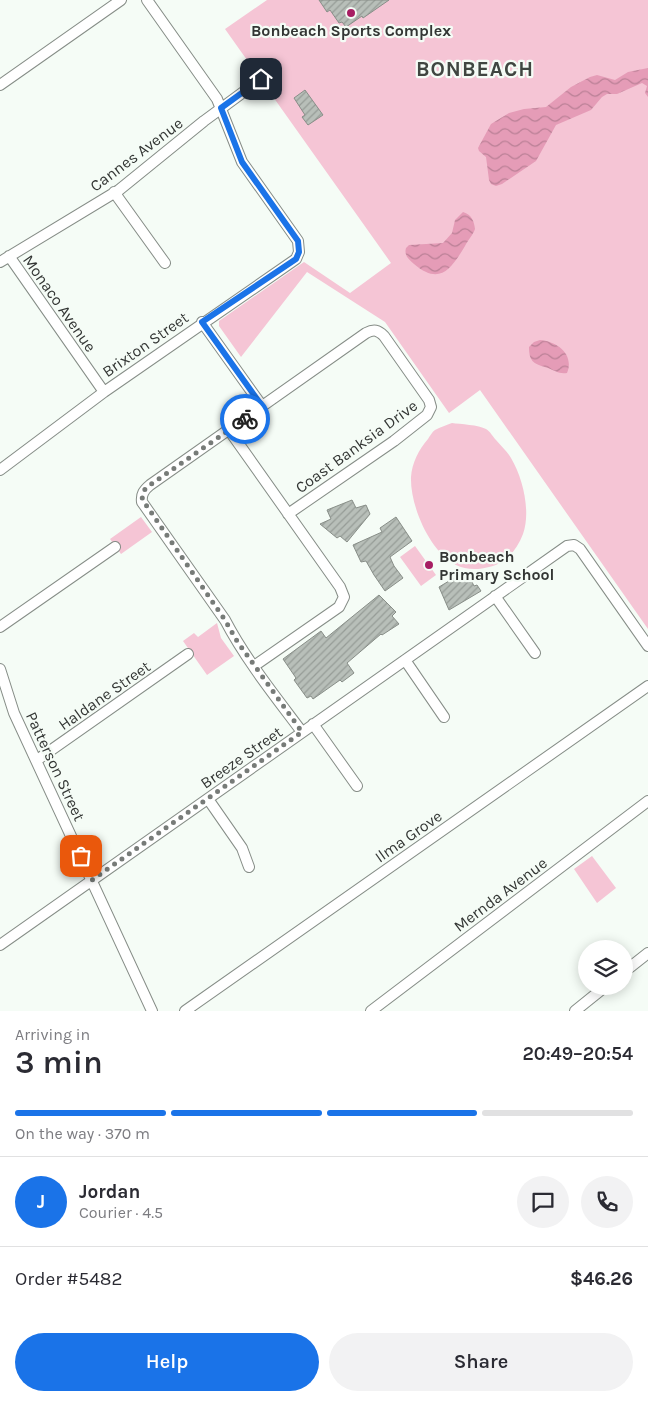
<!DOCTYPE html>
<meta charset="utf-8">
<style>
body{margin:0;font-family:Karla,sans-serif;background:#f2f2f3;color:#2b2b33;height:100vh;display:flex;flex-direction:column;font-size:19px;white-space:nowrap}
*{box-sizing:border-box;margin:0}
p{font-size:16px;color:#7c7c81}
.icon{flex:none;width:28px;height:28px;fill:none;stroke:currentColor;stroke-width:2;stroke-linecap:round;stroke-linejoin:round}
.map{position:relative;height:1011px;overflow:hidden}
.panel{display:flex;flex-direction:column;background:#fff;flex:1}
.panel>*{flex:none}
.controls{position:absolute;left:578px;top:940px;display:grid;gap:10px}
.controls a{display:grid;place-items:center;width:55px;height:55px;border-radius:50%;background:#fff;box-shadow:0 2px 12px #0003;font-size:25px}
.pin{position:absolute;display:grid;place-items:center;width:42px;height:42px;color:#fff;margin:-21px;border-radius:10px;box-shadow:0 2px 8px #0006}
.courier{position:absolute;display:grid;place-items:center;width:50px;height:50px;margin:-25px;border:4px solid #1a73e8;border-radius:50%;background:#fff;color:#222;box-shadow:0 1px 6px #0007}
.headline em{font-style:normal;font-weight:600}
.headline div{display:flex;flex-direction:column-reverse}
.headline{display:flex;align-items:center;justify-content:space-between;height:85px;padding:0 15px}
h1{font-size:32px;font-weight:600;line-height:38px}
.bar{display:grid;grid-template-columns:repeat(4,1fr);gap:8px 5px;align-content:center;height:60px;padding:0 15px}
.bar i{height:6px;border-radius:4px;background:#e1e1e2}
.bar .selected{background:#1a73e8}
.bar p{grid-column:span 4}
.line{display:flex;align-items:center;gap:12px;padding:0 15px;border-top:1px solid #e1e1e2}
.line div{flex:1}
.round{display:grid;place-items:center;flex:none;width:52px;height:52px;border-radius:26px;background:#f2f2f3}
.action{display:flex;gap:10px;margin-top:auto;padding:10px 15px}
.action a{flex:1;height:58px;border-radius:30px;background:#1a73e8;color:#fff;font-size:20px;font-weight:600;line-height:58px;text-align:center}
.action a+a{background:#f2f2f3;color:#2b2b33}
.map>svg:first-child{display:block}
.green{fill:#f5c5d5}
.water{fill:url(#water-waves)}
.building{fill:url(#building-hatch);stroke:#888e88}
.lines{fill:none;stroke-linecap:round;stroke-linejoin:round}
.minor-casing{stroke:#868d87;stroke-width:12}
.minor{stroke:#fff;stroke-width:10}
.done{stroke:#777b78;stroke-width:5;stroke-dasharray:0 9}
.route{stroke:#1a73e8;stroke-width:6}
.poi-dot{fill:#a71e63;stroke:#f5fcf6;stroke-width:2}
.labels{text-anchor:middle;stroke-width:4.5;stroke-linejoin:round;paint-order:stroke}
.poi-label{font-size:16px;font-weight:bold;fill:#333634;stroke:#f5fcf6}
.street-label{font-size:16px;fill:#333634;stroke:#f5fcf6}
.district-label{font-size:21px;font-weight:bold;letter-spacing:1px;fill:#404641;stroke:#f5fcf6}
</style>
<div class="map">
<svg width="648" height="1011" viewBox="0 0 648 1011">
<defs>
<pattern id="water-waves" width="16" height="10" patternUnits="userSpaceOnUse" patternTransform="scale(1.25)"><rect width="16" height="10" fill="#e59cb7"/><path d="M0 5q4-4 8 0t8 0" fill="none" stroke="#ba8096"/></pattern>
<pattern id="building-hatch" width="6" height="6" patternUnits="userSpaceOnUse" patternTransform="scale(1.25)"><rect width="6" height="6" fill="#b8bfb9"/><path d="M-1 1l2-2M0 6l6-6M5 7l2-2" fill="none" stroke="#969c97"/></pattern>
</defs>
<rect width="100%" height="100%" fill="#f5fcf6"/>
<path class="green" d="M 267,0 L 648,0 L 648,629 L 480,390 L 449,413 L 385,322 L 307,272 L 241,357 L 219,326 L 219,321 L 304,262 L 350,293 L 391,263 L 225,29 Z
M 452,423 C 460,424 479,425 486,429 C 490,431 493,437 496,440 C 501,446 507,451 511,458 C 523,478 531,512 523,534 C 517,550 506,563 489,567 C 479,570 465,570 456,565 C 429,551 410,505 411,477 C 412,463 419,449 428,439 C 430,436 432,432 435,430 C 440,427 447,425 452,423 Z
M 141,517 L 152,532 L 121,554 L 110,539 Z
M 415,546 L 436,575 L 421,586 L 400,557 Z
M 217,623 L 221,638 L 234,656 L 207,675 L 183,641 L 194,633 L 198,637 Z
M 592,856 L 616,888 L 597,903 L 574,869 Z"/>
<path class="water" d="M 648,68 L 648,97 L 645,93 L 647,86 L 642,83 L 617,94 L 607,94 L 602,97 L 591,110 L 556,125 L 536,161 L 502,184 L 496,186 L 491,184 L 489,180 L 486,157 L 479,151 L 478,148 L 491,124 L 509,113 L 524,109 L 546,107 L 571,87 L 590,77 L 597,75 L 615,80 L 628,72 Z
M 463,212 C 472,215 474,221 475,229 C 473,235 468,240 465,246 C 451,269 440,286 414,264 C 408,259 404,255 406,248 L 409,245 L 443,243 L 452,233 L 455,220 Z
M 540,340 C 556,341 575,354 567,373 C 558,374 556,371 548,368 C 535,364 529,363 529,347 L 534,342 Z"/>
<path class="building" d="M 319,0 L 389,0 L 363,18 L 362,16 L 346,27 L 342,22 L 339,23 L 330,10 L 327,12 Z
M 305,90 L 323,115 L 308,125 L 302,117 L 305,115 L 294,98 Z
M 352,500 L 356,508 L 366,505 L 370,514 L 347,542 L 340,536 L 337,538 L 320,524 L 331,519 L 327,510 Z
M 396,517 L 412,541 L 390,557 L 394,566 L 403,578 L 385,591 L 374,575 L 366,561 L 361,562 L 353,545 L 382,532 L 380,528 Z
M 459,575 L 461,579 L 466,576 L 469,581 L 471,580 L 474,586 L 477,585 L 481,591 L 449,610 L 439,587 Z
M 379,595 L 396,612 L 392,616 L 399,624 L 382,635 L 381,634 L 347,663 L 354,673 L 342,682 L 340,680 L 313,699 L 311,696 L 307,698 L 294,680 L 296,678 L 283,659 L 321,631 L 326,638 Z"/>
<g class="lines">
<g class="minor-casing">
<path id="minor" d="M 0,85 L 121,0
M 114,192 L 165,263
M 9,256 L 104,392
M 0,262 L 119,190 L 204,121 L 261,79
M 202,322 L 262,406
M 229,430 L 340,587 L 344,597 L 339,607 L 254,666
M 0,470 L 104,392 L 296,259 L 299,252 L 298,241 L 242,162 L 217,99 L 147,0
M 288,514 L 394,441 L 427,415 L 431,407 L 429,400 L 384,336 C 378,330 374,329 366,333 L 150,485 C 144,490 141,494 142,502 L 225,620 C 246,660 275,696 302,732
M 495,596 L 535,653
M 0,627 L 115,547
M 405,660 L 444,717
M 0,669 L 14,713 L 152,1011
M 313,724 L 357,786
M 37,760 L 188,654
M 208,799 L 242,848 L 249,867
M 0,945 L 567,546 L 574,545 L 580,549 L 648,646
M 624,972 L 648,953
M 185,1011 L 648,686
M 371,1011 L 648,801
M 575,1011 L 606,986"/>
</g>
<use href="#minor" class="minor"/>
</g>
<g class="lines">
<path class="done" d="M 81,856 L 92,880 L 302,732 L 237,641 L 225,620 L 142,499 L 145,489 L 150,485 L 245,419"/>
<path class="route" d="M 245,419 L 262,406 L 202,322 L 296,259 L 299,252 L 298,241 L 242,162 L 221,108 L 261,79"/>
</g>
<g class="poi-dot">
<circle cx="351" cy="13" r="5"/>
<circle cx="429" cy="565" r="5"/>
</g>
<g class="labels">
<g class="poi-label">
<text x="351" y="36">Bonbeach Sports Complex</text>
<text x="439" y="562" text-anchor="start">Bonbeach<tspan x="439" dy="18">Primary School</tspan></text>
</g>
<g class="street-label">
<text transform="translate(136 154) rotate(-37)" y="6">Cannes Avenue</text>
<text transform="translate(60 303) rotate(55)" y="6">Monaco Avenue</text>
<text transform="translate(145 344) rotate(-35)" y="6">Brixton Street</text>
<text transform="translate(356 446) rotate(-36)" y="6">Coast Banksia Drive</text>
<text transform="translate(104 695) rotate(-35)" y="6">Haldane Street</text>
<text transform="translate(241 757) rotate(-35)" y="6">Breeze Street</text>
<text transform="translate(56 766) rotate(65)" y="6">Patterson Street</text>
<text transform="translate(408 836) rotate(-35)" y="6">Ilma Grove</text>
<text transform="translate(500 894) rotate(-37)" y="6">Mernda Avenue</text>
</g>
<g class="district-label">
<text x="475" y="76">BONBEACH</text>
</g>
</g>
</svg>
<div class="controls">
<a><svg class="icon" aria-label="layers" viewBox="0 0 24 24"><path d="M12 4l9 5-9 5-9-5zM3 14l9 5 9-5"/></svg></a>
</div>
<div class="pin" style="left:81px;top:856px;background:#ea580c"><svg class="icon" aria-label="bag" viewBox="0 0 24 24"><path d="M5 8h14l-1 12H6zM9 8a3 3 0 0 1 6 0"/></svg></div>
<div class="pin" style="left:261px;top:79px;background:#1f2937"><svg class="icon" aria-label="home" viewBox="0 0 24 24"><path d="M3 11l9-7 9 7M6 9v11h12V9"/></svg></div>
<div class="courier" style="left:245px;top:419px"><svg class="icon" aria-label="bike" viewBox="0 0 24 24"><circle cx="6" cy="16" r="4"/><circle cx="18" cy="16" r="4"/><path d="M6 16l4-8h5l3 8M10 8l3 8H6M13 5h3"/></svg></div>
</div>
<section class="panel">
<div class="headline"><div><h1>3 min</h1><p>Arriving in</p></div><em>20:49–20:54</em></div>
<div class="bar"><i class="selected"></i><i class="selected"></i><i class="selected"></i><i></i><p>On the way · 370 m</p></div>
<div class="line" style="height:90px"><b class="round" style="background:#1a73e8;color:#fff">J</b><div><b>Jordan</b><p>Courier · 4.5</p></div><a class="round"><svg class="icon" aria-label="chat" viewBox="0 0 24 24"><path d="M4 5h16v11H9l-5 4z"/></svg></a><a class="round"><svg class="icon" aria-label="phone" viewBox="0 0 24 24"><path d="M5 4h4l2 5-3 2q2 4 5 5l2-3 5 2v4C11 20 4 13 5 4z"/></svg></a></div>
<div class="line" style="height:65px"><div>Order #5482</div><b>$46.26</b></div>
<div class="action"><a>Help</a><a>Share</a></div>
</section>
